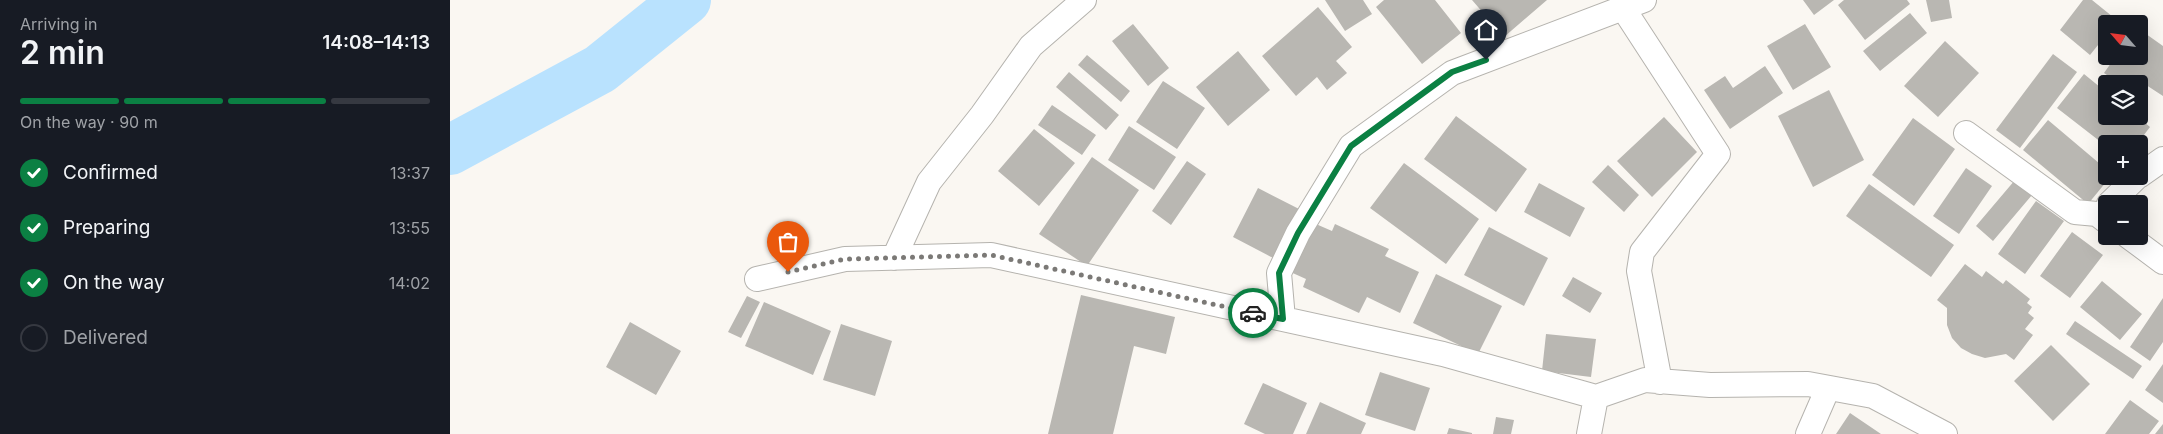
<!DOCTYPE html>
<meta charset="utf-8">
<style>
body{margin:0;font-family:Inter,sans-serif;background:#242831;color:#f1f3f6;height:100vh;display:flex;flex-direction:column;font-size:19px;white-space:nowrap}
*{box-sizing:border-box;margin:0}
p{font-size:16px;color:#9ea1a6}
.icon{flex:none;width:28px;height:28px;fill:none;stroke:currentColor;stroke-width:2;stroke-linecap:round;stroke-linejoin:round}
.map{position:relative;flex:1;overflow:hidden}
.side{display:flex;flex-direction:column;background:#171b24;width:450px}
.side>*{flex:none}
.needle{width:32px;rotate:298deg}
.tools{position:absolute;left:1648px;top:15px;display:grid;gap:10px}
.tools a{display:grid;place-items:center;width:50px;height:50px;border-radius:5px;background:#171b24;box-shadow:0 5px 20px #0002;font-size:25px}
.pin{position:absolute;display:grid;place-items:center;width:42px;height:42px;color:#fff;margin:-51px -21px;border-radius:50% 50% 50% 0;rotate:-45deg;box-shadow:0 0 5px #0007}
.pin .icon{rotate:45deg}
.courier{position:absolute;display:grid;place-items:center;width:50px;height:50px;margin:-25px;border:4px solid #0b8043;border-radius:50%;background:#fff;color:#222;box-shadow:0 1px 6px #0007}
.overview em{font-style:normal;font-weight:600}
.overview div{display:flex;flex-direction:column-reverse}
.overview{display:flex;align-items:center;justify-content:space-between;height:85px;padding:0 20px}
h1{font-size:32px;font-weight:600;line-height:38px}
.bar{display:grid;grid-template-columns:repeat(4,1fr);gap:8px 5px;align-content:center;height:60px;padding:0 20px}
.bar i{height:6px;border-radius:4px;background:#363941}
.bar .selected{background:#0b8043}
.bar p{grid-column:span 4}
ol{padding:0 20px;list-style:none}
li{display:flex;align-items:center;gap:15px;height:55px}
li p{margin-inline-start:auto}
li .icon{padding:5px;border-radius:50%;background:#0b8043;color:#fff;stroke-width:4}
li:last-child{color:#9ea1a6}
li i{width:28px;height:28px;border:2px solid #363941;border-radius:50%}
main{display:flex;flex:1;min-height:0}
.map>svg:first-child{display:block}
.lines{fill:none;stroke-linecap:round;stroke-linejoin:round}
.river{stroke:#b9e2fe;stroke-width:50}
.building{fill:#b9b7b2}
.minor-casing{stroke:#b5b3ae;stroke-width:26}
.minor{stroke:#fff;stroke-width:24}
.done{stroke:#7b7976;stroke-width:5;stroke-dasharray:0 9}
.route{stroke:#0b8043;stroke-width:6}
</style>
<main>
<section class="side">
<div class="overview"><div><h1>2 min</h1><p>Arriving in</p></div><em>14:08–14:13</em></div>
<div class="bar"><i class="selected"></i><i class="selected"></i><i class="selected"></i><i></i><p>On the way · 90 m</p></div>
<ol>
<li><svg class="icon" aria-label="check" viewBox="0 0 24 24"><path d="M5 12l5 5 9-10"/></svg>Confirmed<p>13:37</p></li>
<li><svg class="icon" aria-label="check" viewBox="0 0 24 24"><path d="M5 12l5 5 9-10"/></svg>Preparing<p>13:55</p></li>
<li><svg class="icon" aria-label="check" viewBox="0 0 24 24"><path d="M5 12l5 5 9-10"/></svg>On the way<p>14:02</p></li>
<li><i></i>Delivered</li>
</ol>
</section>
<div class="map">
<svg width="1713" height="434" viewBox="0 0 1713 434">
<rect width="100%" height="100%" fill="#faf7f2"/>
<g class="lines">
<path class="river" d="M 0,150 L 150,69 L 236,0"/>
</g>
<path class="building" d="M 875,0 L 913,0 L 922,14 L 895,31 Z
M 934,0 L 985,0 L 1011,33 L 972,64 L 926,7 Z
M 1022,0 L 1097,0 L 1054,37 Z
M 1353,0 L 1384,0 L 1364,15 Z
M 1394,0 L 1457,0 L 1460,4 L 1415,40 L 1388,5 Z
M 1476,0 L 1499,0 L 1502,18 L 1481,22 Z
M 1633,0 L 1642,0 L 1668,21 L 1666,24 L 1656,24 L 1656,35 L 1640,55 L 1610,30 Z
M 868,7 L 902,47 L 886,61 L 897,73 L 877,90 L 867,77 L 846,96 L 812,56 Z
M 1460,13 L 1477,33 L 1430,71 L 1413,51 Z
M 683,24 L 719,68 L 698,86 L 662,41 Z
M 1355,24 L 1381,67 L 1343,90 L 1317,46 Z
M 1689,29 L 1713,46 L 1713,96 L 1690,81 L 1688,84 L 1670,84 L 1654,73 L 1666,56 L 1689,56 Z
M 1495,41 L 1529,73 L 1488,117 L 1454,86 Z
M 788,51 L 820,90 L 778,126 L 746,87 Z
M 1603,54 L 1627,72 L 1570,148 L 1546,130 Z
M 637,55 L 680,91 L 671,102 L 628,65 Z
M 1315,66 L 1333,93 L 1280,129 L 1254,90 L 1275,76 L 1283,88 Z
M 619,72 L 669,115 L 656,130 L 606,87 Z
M 1634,74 L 1656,92 L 1656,116 L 1687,116 L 1700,127 L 1687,144 L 1656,144 L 1656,146 L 1607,108 Z
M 713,81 L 755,108 L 727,149 L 686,122 Z
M 1379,90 L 1414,160 L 1363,187 L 1328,116 Z
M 602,105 L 646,135 L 632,155 L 588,125 Z
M 1006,116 L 1077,169 L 1046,212 L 974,159 Z
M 1214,117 L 1247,152 L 1202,197 L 1167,161 Z
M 1463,118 L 1505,149 L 1464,206 L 1422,175 Z
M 1598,120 L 1656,169 L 1656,176 L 1661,176 L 1638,204 L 1573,150 Z
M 679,126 L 726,157 L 704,190 L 658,160 Z
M 584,129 L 625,163 L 589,206 L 548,171 Z
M 642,157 L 689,190 L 637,266 L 589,234 Z
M 737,161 L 756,174 L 721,225 L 702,211 Z
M 954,163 L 1029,219 L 996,264 L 920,208 Z
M 1158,165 L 1189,195 L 1174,212 L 1142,182 Z
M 1516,168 L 1542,186 L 1509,234 L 1483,216 Z
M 1565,180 L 1582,195 L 1543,241 L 1526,226 Z
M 1089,183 L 1135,208 L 1120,237 L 1074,212 Z
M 1419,184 L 1504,245 L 1481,277 L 1396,216 Z
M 808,188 L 853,211 L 827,260 L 783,237 Z
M 1586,201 L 1614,221 L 1575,274 L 1548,254 Z
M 859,221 L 882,231 L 885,224 L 939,249 L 935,256 L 969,272 L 950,313 L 917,297 L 909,313 L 853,287 L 856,279 L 836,270 Z
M 1039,227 L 1098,258 L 1074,306 L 1014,275 Z
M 1622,232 L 1653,255 L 1620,298 L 1590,276 Z
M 1515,264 L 1532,277 L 1536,271 L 1553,284 L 1556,280 L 1580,299 L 1577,303 L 1582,307 L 1578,313 L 1584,318 L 1575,329 L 1583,335 L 1564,360 L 1556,354 L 1535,358 L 1522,354 L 1511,348 L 1502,338 L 1497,325 L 1497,308 L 1487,300 Z
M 986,274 L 1052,306 L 1028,354 L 963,323 Z
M 1123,277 L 1152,293 L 1140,313 L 1112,296 Z
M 1652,281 L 1692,314 L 1670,340 L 1630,307 Z
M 631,295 L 725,317 L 716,354 L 684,346 L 663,434 L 598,434 Z
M 297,296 L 310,302 L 291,338 L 278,332 Z
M 1713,298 L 1713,342 L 1700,361 L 1680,347 Z
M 314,302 L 381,331 L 363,375 L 295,346 Z
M 1625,321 L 1692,366 L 1683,379 L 1616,334 Z
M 180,322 L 231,351 L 206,395 L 156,367 Z
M 391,324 L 442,341 L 425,396 L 373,380 Z
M 1096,334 L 1146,339 L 1141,377 L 1092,371 Z
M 1601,345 L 1640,384 L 1603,421 L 1564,381 Z
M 1713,364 L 1713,403 L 1695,390 Z
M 930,372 L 980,388 L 965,431 L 915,415 Z
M 813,383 L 857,403 L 843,434 L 815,434 L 794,424 Z
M 1680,400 L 1709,421 L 1699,434 L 1655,434 Z
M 870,402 L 916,423 L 911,434 L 856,434 Z
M 1400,413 L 1431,434 L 1386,434 Z
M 1046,417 L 1064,420 L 1061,434 L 1043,434 Z
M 1713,424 L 1713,434 L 1705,434 Z
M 999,428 L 1022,433 L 1022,434 L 997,434 Z"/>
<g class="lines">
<g class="minor-casing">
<path id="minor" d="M 1173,8 L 1268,154 L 1192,252 L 1189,271 L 1210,382
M 1516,133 L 1625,212 L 1647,214 L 1656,221
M 1689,176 L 1713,159
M 1659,204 L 1688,176
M 1678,236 L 1713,262
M 444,258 L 479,182 L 532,115 L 581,46 L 634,0
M 307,279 L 395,259 L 541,255 L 993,354 L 1146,397 L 1195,380 L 1260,385 L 1358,384 L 1423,396 L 1495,434
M 833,319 L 829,273 L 848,233 L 901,146 L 1002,73 L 1194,0
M 1139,434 L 1146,397
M 1358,434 L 1378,388"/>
</g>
<use href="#minor" class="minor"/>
</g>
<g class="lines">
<path class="done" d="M 338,272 L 395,259 L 541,255 L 803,313"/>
<path class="route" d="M 803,313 L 833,319 L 829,273 L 848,233 L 901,146 L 1002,72 L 1036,60"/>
</g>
</svg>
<div class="tools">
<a><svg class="needle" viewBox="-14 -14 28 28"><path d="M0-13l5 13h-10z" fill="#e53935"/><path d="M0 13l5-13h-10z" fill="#9ea1a6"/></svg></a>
<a><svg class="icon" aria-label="layers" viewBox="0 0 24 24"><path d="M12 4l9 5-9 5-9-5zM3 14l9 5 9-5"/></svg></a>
<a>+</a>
<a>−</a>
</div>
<div class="pin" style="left:338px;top:272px;background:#ea580c"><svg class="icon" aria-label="bag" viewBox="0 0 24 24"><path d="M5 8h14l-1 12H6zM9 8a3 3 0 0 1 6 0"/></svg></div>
<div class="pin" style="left:1036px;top:60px;background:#1f2937"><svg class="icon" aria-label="home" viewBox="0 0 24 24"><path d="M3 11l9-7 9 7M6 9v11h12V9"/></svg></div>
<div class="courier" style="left:803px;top:313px"><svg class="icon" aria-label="car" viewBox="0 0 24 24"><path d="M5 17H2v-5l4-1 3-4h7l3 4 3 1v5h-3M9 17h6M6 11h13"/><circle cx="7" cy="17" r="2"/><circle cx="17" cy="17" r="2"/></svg></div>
</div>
</main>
